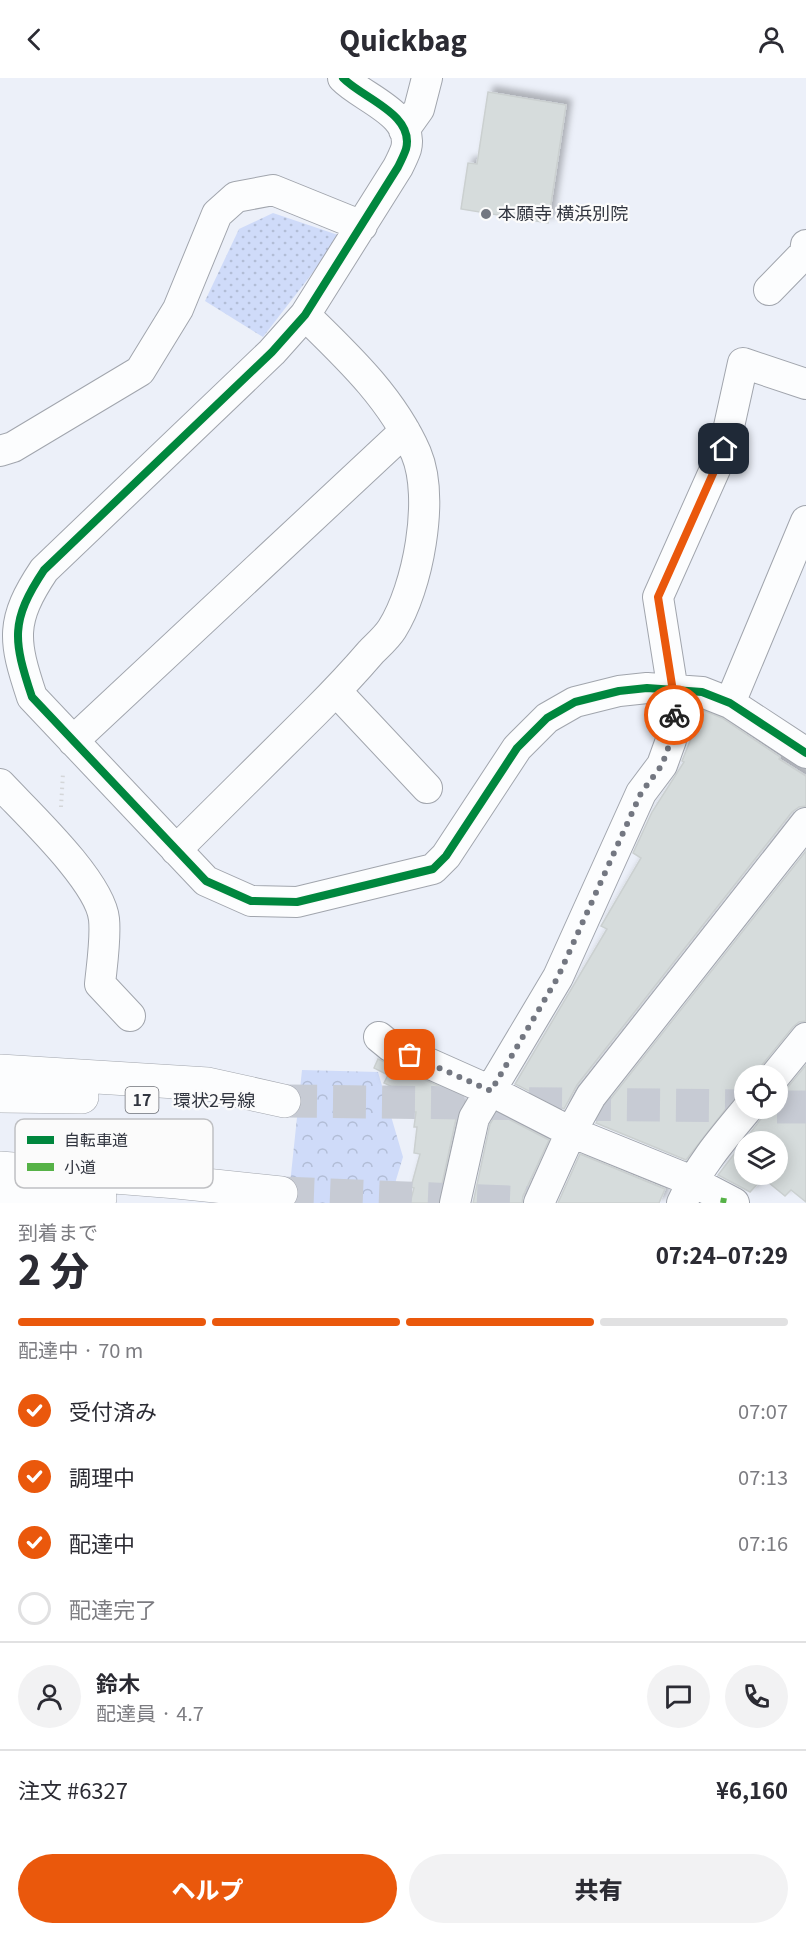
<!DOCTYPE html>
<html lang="ja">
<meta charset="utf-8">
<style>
body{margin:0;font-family:Georgia,"Noto Sans JP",serif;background:#f2f2f3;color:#2b2b33;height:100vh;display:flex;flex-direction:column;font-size:22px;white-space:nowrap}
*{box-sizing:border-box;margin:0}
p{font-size:20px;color:#7c7c81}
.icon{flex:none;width:33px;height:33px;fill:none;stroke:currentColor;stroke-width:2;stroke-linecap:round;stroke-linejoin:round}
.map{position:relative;height:1125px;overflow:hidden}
.side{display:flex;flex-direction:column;background:#fff;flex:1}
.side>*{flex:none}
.controls{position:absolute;left:734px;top:987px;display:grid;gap:12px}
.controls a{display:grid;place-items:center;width:54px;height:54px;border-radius:50%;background:#fff;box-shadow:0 3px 15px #0003;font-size:30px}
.pin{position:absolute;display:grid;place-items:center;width:51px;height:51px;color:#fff;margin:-26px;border-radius:12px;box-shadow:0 3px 9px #0006}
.courier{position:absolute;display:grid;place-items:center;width:60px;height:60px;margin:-30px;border:4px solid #ea580c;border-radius:50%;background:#fff;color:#222;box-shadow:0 2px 8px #0007}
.headline em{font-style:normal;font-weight:800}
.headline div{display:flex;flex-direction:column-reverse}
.headline{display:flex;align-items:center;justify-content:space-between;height:102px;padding:0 18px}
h1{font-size:39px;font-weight:800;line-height:45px}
.bar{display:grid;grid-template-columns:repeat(4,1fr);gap:9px 6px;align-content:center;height:72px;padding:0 18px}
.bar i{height:8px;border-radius:4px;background:#e1e1e2}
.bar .selected{background:#ea580c}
.bar p{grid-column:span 4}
.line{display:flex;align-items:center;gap:15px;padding:0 18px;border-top:2px solid #e1e1e2}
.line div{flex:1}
.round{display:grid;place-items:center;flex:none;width:63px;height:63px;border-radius:32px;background:#f2f2f3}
ol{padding:0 18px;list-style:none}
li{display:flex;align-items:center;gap:18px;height:66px}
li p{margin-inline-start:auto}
li .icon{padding:6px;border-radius:50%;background:#ea580c;color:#fff;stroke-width:4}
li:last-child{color:#7c7c81}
li i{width:33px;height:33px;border:3px solid #e1e1e2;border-radius:50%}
.cta{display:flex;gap:12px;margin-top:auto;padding:12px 18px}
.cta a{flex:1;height:69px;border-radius:36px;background:#ea580c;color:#fff;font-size:24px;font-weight:800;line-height:69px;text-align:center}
.cta a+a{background:#f2f2f3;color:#2b2b33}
header{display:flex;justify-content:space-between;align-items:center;height:78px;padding:0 18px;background:#fff;font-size:27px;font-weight:800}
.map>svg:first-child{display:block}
.grass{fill:url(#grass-dots)}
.forest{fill:url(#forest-crowns)}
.building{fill:#d6dcdc;stroke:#cbd0d0;stroke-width:1.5;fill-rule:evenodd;filter:url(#shadow)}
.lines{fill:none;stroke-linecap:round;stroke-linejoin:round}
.major-tunnel{stroke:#c7cbd4;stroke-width:33;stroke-dasharray:33 16;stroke-linecap:butt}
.minor-casing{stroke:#a1a5ad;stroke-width:32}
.major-casing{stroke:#a1a5ad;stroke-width:34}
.path{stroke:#d4d6d9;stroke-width:4;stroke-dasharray:1.5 4.5;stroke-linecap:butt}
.minor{stroke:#fcfdfe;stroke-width:30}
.major{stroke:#fcfdfe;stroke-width:33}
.quiet{stroke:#56b247;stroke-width:6;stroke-dasharray:12 6;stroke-linecap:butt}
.cycleway-casing{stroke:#fbfbfb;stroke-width:11}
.cycleway{stroke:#00873e;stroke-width:8}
.done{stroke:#737781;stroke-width:6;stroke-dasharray:0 10.8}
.route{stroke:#ea580c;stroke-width:8}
.poi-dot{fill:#737781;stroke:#fbfbfb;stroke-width:2}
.labels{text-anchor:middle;stroke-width:4.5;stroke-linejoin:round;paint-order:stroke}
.shield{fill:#fbfbfb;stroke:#6e7178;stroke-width:1.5}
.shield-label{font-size:16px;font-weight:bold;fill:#323640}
.poi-label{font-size:18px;fill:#323640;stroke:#fbfbfb;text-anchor:start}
.street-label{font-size:18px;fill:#323640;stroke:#fbfbfb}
.key{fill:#fbfbfb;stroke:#bfc0c3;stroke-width:1.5}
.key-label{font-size:16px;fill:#323640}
</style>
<header><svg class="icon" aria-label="back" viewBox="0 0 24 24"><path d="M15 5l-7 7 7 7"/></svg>Quickbag<svg class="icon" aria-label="person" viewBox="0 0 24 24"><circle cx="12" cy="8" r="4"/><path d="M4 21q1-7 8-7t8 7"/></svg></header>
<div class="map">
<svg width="806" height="1125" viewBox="0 0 806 1125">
<defs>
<pattern id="grass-dots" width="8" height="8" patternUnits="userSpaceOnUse" patternTransform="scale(1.5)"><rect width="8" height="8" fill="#cfdbf9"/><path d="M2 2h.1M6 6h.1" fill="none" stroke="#b2bdd6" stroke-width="1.8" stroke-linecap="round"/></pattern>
<pattern id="forest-crowns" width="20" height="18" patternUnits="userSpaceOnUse" patternTransform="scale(1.5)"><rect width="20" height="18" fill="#cfdbf9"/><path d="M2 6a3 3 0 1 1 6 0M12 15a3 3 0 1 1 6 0" fill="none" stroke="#b2bdd6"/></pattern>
<filter id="shadow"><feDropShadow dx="5.5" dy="-5.5" stdDeviation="3" flood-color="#0004"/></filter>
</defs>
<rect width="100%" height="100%" fill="#ecf0f9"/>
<path class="grass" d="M 273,135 L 341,158 L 263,259 L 205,223 L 239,151 Z"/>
<path class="forest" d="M 302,992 L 378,994 L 403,1079 L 396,1102 L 393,1125 L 288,1125 Z"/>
<path class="building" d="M 488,14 L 566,27 L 548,145 L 461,131 L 468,85 L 477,86 Z
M 702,632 L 722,640 L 780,679 L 779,681 L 806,698 L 806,728 L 799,729 L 792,734 L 577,1007 L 564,1031 L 515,1006 L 607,851 L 601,848 L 641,780 L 633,775 L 652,734 L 684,684 L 682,683 L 692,658 L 689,656 L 689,652 Z
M 806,773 L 806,943 L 799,944 L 793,949 L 762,987 L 758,998 L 744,998 L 744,1014 L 735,1019 L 686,1082 L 596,1045 L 605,1028 Z
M 378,981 L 452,1014 L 447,1025 L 462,1026 L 457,1036 L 438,1125 L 410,1125 L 414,1110 L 411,1109 L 420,1076 L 414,1075 L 417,1049 L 414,1049 L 416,1034 L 411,1034 L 413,1019 L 384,1005 L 388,997 L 374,990 Z
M 806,987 L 806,1124 L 791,1112 L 785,1118 L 763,1100 L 750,1114 L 718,1097 L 761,1041 L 765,1030 L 777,1030 L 777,1015 L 788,1009 ZM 744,1064 L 777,1064 L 777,1096 L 744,1096 Z
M 497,1035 L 549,1062 L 523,1118 L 522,1125 L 473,1125 L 490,1046 Z
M 580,1076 L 665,1111 L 659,1125 L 558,1125 Z"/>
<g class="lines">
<path class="major-tunnel" d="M 284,1023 L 744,1028
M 777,1029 L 806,1029
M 281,1115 L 532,1125"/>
<g class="minor-casing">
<path id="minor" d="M 343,0 C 362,20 415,36 406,71 C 404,77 401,83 398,89 L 305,237 L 272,274 L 44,492 C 10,543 13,562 32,619 L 206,803 L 251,823 L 297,824 L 433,791 L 446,778 L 517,670 L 547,640 L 575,624 L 619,613 L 647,610 L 702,614 L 730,625 L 806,675
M 404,52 L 419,31 L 427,0
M 769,212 L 805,175 L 806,167
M 0,373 L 13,369 L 140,293 L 178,231 L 217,136 L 236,119 L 273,112 L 362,148
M 336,613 L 427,710
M 730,625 L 806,443
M 73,663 L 405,353
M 0,706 C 27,735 100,803 104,841 C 106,860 102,886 100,906 L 130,938
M 176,772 C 222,726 269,680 315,634 C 334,615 353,595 371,574 C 378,567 387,559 392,551 C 418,510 435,420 416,375 C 392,320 347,278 305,237
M 379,959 L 390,968 L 491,1013 L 571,1054 L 692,1103 L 734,1125
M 775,998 L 806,960
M 455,1125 L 474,1040 L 558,899 L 641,715 L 662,687 L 671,662 L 675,626 L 658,519 L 724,371 L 743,285 L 806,306
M 539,1125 L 571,1054 L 591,1018 L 806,745
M 682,1125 C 698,1089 722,1061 748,1030"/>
</g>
<g class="major-casing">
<path id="major" d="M 0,993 L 208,1006 L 284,1023
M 0,1018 L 82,1019
M 0,1090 L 177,1104 L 281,1115
M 0,1114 L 100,1120"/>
</g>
<path class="path" d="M 61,729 L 63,695"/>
<use href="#minor" class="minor"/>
<use href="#major" class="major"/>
<path class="quiet" d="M 723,1125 L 724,1120"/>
<g class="cycleway-casing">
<path id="cycleway" d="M 343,0 C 362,20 415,36 406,71 C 404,77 401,83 398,89 L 305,237 L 272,274 L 44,492 C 10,543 13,562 32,619 L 206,803 L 251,823 L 297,824 L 433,791 L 446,778 L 517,670 L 547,640 L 575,624 L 619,613 L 647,610 L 702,614 L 730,625 L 806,675"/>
</g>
<use href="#cycleway" class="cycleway"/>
</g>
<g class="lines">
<path class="done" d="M 410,977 L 491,1013 L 558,899 L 641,715 L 662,687 L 671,662 L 674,637"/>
<path class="route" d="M 674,637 L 675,626 L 658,519 L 724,371"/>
</g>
<circle class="poi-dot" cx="486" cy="136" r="6"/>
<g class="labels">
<rect class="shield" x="125.5" y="1009" width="33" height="26" rx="4.5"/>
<g class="shield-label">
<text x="142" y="1028">17</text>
</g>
<g class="poi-label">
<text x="498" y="142">本願寺 横浜別院</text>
</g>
<g class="street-label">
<text x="214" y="1029">環状2号線</text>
</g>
</g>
<rect x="15" y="1041" width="198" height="69" rx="9" class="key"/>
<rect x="27" y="1058" width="27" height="8" fill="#00873e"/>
<rect x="27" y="1085" width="27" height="8" fill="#56b247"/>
<g class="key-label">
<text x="64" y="1068">自転車道</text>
<text x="64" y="1095">小道</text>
</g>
</svg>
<div class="controls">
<a><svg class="icon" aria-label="locate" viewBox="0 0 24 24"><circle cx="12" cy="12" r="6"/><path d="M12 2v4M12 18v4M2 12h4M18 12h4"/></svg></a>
<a><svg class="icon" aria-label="layers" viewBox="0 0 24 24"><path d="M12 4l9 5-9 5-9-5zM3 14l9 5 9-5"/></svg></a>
</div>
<div class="pin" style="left:410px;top:977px;background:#ea580c"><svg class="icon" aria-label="bag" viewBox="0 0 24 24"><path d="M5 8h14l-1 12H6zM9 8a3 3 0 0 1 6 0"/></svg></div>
<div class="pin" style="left:724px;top:371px;background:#1f2937"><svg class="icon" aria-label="home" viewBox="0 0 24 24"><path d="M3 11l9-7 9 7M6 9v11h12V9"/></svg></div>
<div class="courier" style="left:674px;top:637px"><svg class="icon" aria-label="bike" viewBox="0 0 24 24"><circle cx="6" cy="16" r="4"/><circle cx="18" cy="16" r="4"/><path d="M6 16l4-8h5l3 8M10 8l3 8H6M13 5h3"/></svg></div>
</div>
<section class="side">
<div class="headline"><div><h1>2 分</h1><p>到着まで</p></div><em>07:24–07:29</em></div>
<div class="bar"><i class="selected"></i><i class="selected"></i><i class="selected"></i><i></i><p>配達中 · 70 m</p></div>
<ol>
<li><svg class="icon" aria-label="check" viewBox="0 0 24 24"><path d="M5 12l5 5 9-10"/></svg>受付済み<p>07:07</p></li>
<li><svg class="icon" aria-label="check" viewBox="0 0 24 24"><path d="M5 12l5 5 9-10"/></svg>調理中<p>07:13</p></li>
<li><svg class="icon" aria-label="check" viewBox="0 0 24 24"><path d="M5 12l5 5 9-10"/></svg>配達中<p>07:16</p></li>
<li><i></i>配達完了</li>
</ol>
<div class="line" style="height:108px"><a class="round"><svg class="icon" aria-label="person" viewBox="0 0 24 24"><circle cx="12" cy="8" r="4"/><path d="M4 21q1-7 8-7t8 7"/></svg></a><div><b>鈴木</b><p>配達員 · 4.7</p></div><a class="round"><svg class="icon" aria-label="chat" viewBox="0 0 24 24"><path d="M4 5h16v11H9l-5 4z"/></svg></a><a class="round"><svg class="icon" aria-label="phone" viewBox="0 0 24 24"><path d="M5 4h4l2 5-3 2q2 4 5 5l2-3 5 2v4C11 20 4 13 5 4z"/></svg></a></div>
<div class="line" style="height:78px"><div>注文 #6327</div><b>¥6,160</b></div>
<div class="cta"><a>ヘルプ</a><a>共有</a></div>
</section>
